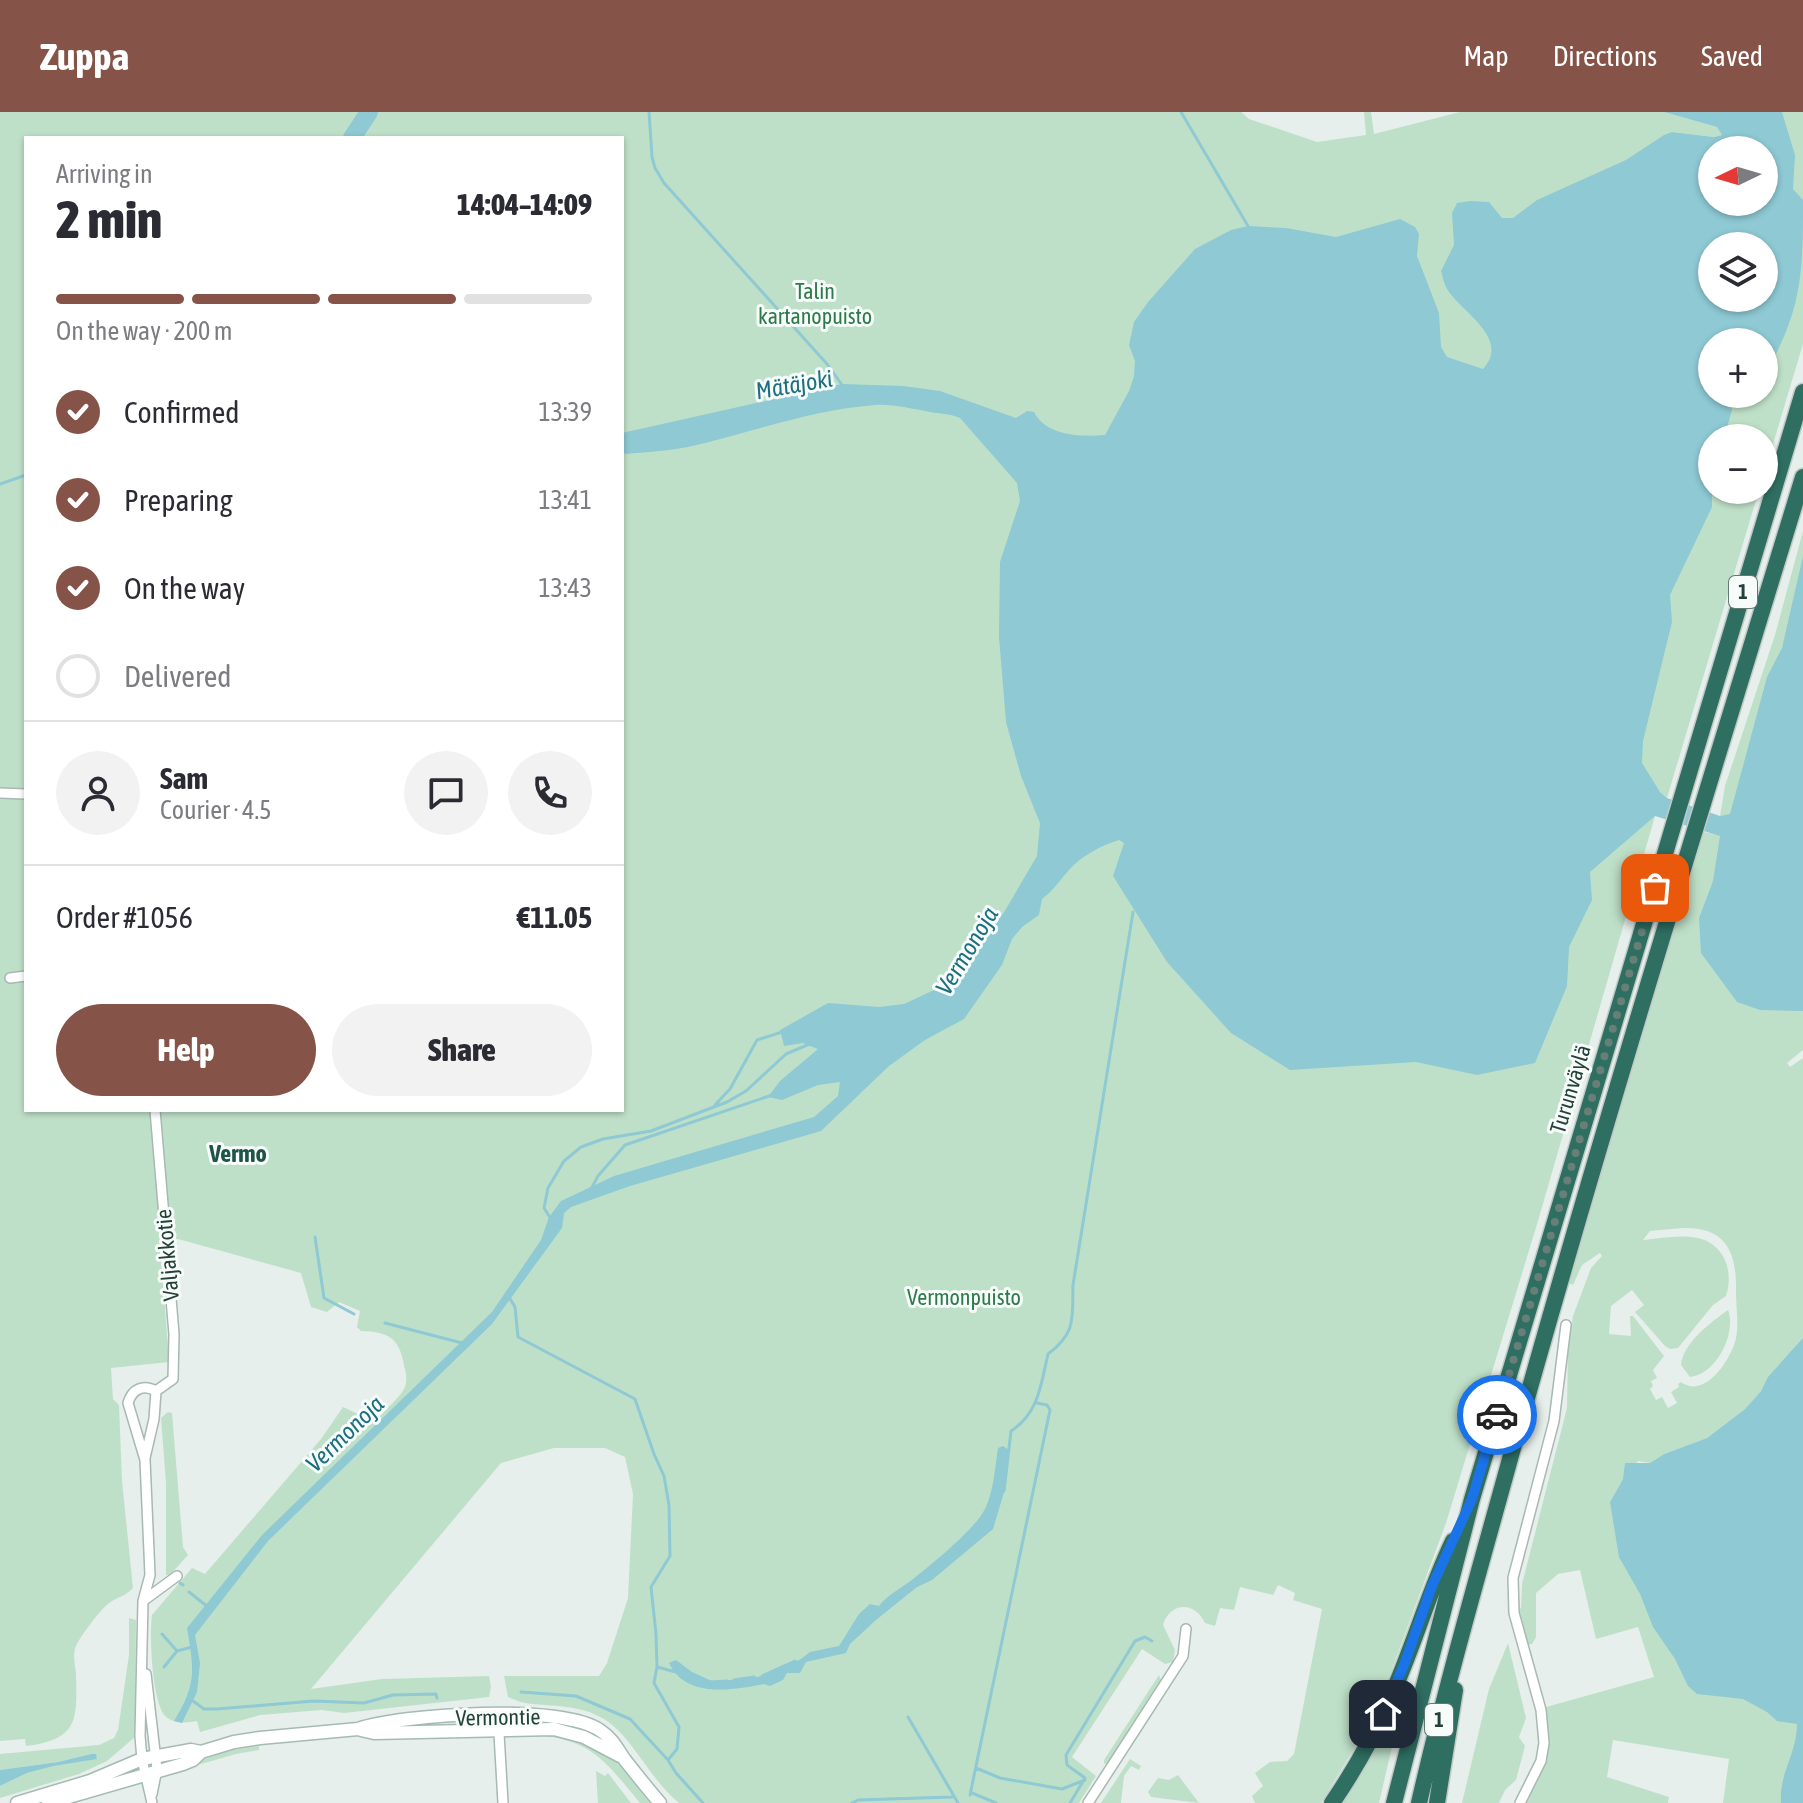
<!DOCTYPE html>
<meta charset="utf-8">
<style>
body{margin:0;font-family:"Asap Condensed",sans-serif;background:#f2f2f3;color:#2b2b33;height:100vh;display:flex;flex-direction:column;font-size:30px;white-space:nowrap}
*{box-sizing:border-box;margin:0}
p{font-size:26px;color:#7c7c81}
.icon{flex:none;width:44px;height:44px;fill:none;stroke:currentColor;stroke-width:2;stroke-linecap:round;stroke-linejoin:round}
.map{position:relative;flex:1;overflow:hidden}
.side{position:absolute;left:24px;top:24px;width:600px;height:976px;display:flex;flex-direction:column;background:#fff;border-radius:0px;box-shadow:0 2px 6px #0004}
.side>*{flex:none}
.needle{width:52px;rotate:265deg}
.buttons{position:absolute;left:1698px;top:24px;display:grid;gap:16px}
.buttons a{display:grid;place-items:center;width:80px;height:80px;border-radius:50%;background:#fff;box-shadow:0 2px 6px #0004;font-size:40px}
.pin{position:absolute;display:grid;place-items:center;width:68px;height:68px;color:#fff;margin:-34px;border-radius:16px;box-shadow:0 4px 12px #0006}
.courier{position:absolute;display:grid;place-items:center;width:80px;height:80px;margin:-40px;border:6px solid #1a73e8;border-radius:50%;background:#fff;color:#222;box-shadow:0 2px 10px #0007}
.overview em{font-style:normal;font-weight:800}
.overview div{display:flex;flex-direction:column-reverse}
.overview{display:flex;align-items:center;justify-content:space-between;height:136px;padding:0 32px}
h1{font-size:52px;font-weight:800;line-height:60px}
.bar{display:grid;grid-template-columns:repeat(4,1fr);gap:12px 8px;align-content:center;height:96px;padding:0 32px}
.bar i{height:10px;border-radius:6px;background:#e1e1e2}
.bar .selected{background:#855347}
.bar p{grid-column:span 4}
.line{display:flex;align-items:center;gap:20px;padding:0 32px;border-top:2px solid #e1e1e2}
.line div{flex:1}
.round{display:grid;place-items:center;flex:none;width:84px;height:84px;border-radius:42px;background:#f2f2f3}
ol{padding:0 32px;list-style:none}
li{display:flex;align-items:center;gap:24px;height:88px}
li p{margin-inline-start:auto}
li .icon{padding:8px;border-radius:50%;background:#855347;color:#fff;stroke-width:4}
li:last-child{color:#7c7c81}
li i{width:44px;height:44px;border:4px solid #e1e1e2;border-radius:50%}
.button{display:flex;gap:16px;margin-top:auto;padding:16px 32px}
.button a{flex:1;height:92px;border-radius:48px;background:#855347;color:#fff;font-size:32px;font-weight:800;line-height:92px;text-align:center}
.button a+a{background:#f2f2f3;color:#2b2b33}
header{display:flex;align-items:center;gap:48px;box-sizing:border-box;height:112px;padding:0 40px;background:#855347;color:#fff}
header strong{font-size:38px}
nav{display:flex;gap:44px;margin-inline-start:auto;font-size:28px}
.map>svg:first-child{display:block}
.green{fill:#bfe0c8;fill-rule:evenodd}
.water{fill:#8ec9d4;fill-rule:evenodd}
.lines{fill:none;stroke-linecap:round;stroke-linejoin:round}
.stream{stroke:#8ec9d4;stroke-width:3}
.river{stroke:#8ec9d4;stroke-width:18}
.street-casing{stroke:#a8b8b2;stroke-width:12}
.secondary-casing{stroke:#a4bbb3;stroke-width:15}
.highway-casing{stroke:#c2cac8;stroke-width:19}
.street{stroke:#fff;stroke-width:9}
.secondary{stroke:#fff;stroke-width:12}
.highway{stroke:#2f6f62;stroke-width:16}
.done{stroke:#687f78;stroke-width:8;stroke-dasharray:0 14.4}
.route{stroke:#1a73e8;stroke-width:10}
.labels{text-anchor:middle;stroke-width:6;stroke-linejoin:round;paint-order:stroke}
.shield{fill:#f7fbf9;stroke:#637a73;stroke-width:2}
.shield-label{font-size:20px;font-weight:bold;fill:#24423a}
.park-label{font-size:22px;fill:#2d7a4b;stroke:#f7fbf9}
.street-label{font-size:22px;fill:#24423a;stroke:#f7fbf9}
.water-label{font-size:24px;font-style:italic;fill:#1c6f80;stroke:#f7fbf9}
.neighbourhood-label{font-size:24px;font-weight:bold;fill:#1f5548;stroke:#f7fbf9}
</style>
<header>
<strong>Zuppa</strong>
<nav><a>Map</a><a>Directions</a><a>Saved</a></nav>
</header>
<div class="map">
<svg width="1803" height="1691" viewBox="0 0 1803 1691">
<rect width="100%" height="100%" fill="#e6efeb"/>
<path class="green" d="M 0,0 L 1241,0 L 1249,7 L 1317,30 L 1366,23 L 1364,0 L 1371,0 L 1374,22 L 1460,0 L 1664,0 L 1718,15 L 1722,23 L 1714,25 L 1672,20 L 1522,239 L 1080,709 L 1512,815 L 1655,704 L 1538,1109 L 1446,1411 L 1382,1584 L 1357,1632 L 1321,1691 L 1255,1691 L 1252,1684 L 1263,1674 L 1255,1661 L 1270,1650 L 1287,1649 L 1294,1642 L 1322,1497 L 1293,1488 L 1295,1481 L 1278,1473 L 1273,1483 L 1240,1475 L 1234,1498 L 1220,1496 L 1215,1514 L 1205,1511 C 1195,1489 1170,1490 1163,1513 L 1175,1538 L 1173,1550 L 1165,1552 L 1142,1537 L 1072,1645 L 1096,1664 L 1079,1691 L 679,1691 C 651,1669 632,1624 604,1607 C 579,1592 553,1595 525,1591 C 519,1590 514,1587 508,1585 L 504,1564 L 599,1564 L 607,1551 L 628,1486 L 633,1382 L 625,1345 L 605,1336 L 554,1336 L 501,1351 L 311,1577 L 382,1567 L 489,1564 L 491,1575 L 489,1585 L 344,1601 L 322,1598 L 260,1603 L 200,1620 L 197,1609 C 187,1611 175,1612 166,1605 C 152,1593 149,1522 152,1503 L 192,1456 L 205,1462 L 321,1327 L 343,1295 L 375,1310 C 383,1300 398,1287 404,1277 C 408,1269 406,1262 404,1253 C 399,1225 388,1220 361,1219 L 357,1215 L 360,1199 L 339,1190 L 327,1200 L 311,1195 L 301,1161 L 178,1127 L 160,1128 L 169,1250 L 111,1256 L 113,1287 L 119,1293 L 122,1369 L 133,1476 C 125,1485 116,1485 108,1492 C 100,1498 77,1528 75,1537 C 73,1544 75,1554 76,1561 C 77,1608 79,1627 26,1634 L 25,1627 L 0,1629 ZM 26,26 L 622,26 L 622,998 L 26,998 Z
M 1763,0 L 1803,0 L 1803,232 L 1764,362 L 1764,326 L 1712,326 L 1712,378 L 1759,378 L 1667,686 L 1660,680 L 1628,672 L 1712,282 L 1764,282 L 1764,134 L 1769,119 Z
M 1803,419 L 1803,620 L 1757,699 L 1720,704 L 1725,674 L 1775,523 Z
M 1703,720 L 1720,723 L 1803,841 L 1803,938 L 1787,951 L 1790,955 L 1803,946 L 1803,1264 L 1761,1279 L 1745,1297 L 1707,1326 L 1664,1342 L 1650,1351 L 1638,1349 L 1623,1367 L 1610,1390 L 1640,1482 L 1800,1566 L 1803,1691 L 1723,1691 L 1729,1647 L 1613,1628 L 1607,1665 L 1669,1685 L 1668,1691 L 1523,1691 L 1549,1639 L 1546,1595 L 1654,1565 L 1638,1515 L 1596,1527 L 1580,1458 L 1558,1462 L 1536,1481 L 1536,1525 L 1532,1532 L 1526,1533 L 1516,1498 L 1521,1496 L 1522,1472 L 1567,1296 L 1568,1233 L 1573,1204 L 1591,1156 L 1602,1144 L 1600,1141 L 1582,1153 L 1573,1173 L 1567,1170 ZM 1683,1116 C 1728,1115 1737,1142 1736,1182 C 1736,1196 1739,1211 1736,1226 C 1732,1246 1705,1288 1681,1270 L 1678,1272 L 1679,1275 L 1671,1280 L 1677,1291 L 1668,1296 L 1662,1285 L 1656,1288 L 1650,1277 L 1653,1274 L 1651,1269 L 1657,1266 L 1653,1258 L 1664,1244 L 1633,1204 L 1630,1204 L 1631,1224 L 1609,1222 L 1611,1194 L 1632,1178 L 1644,1193 L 1635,1200 L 1665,1234 L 1670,1237 L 1678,1236 L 1713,1193 L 1726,1184 C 1730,1172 1730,1158 1724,1146 C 1709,1116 1672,1125 1643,1128 L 1650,1119 Z
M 1728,1198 C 1737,1221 1716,1263 1690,1265 L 1681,1253 C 1683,1231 1711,1210 1728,1198 Z
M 168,1300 L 172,1301 L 183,1435 L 188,1443 L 170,1463 L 166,1463 L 166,1371 L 161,1306 Z
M 129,1506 L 136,1508 L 135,1625 L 107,1649 L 79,1662 L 0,1686 L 0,1674 L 27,1661 L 53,1653 L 98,1646 L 91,1642 L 58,1650 L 0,1658 L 0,1642 L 99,1633 L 114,1626 L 118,1618 L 129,1543 Z
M 1508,1531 L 1526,1606 L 1519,1625 L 1525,1634 L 1516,1668 L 1505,1678 L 1499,1691 L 1462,1691 L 1489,1577 Z
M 1409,1562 L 1379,1691 L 1338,1691 Z
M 1159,1563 L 1161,1568 L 1160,1572 L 1108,1651 L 1104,1652 L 1104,1648 Z
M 534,1620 C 546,1621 560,1622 572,1625 C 604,1633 634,1663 650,1691 L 640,1691 C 602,1645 591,1627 528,1622 Z
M 259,1634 L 259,1638 L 236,1642 L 194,1654 L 193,1651 L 232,1638 Z
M 1130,1647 L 1141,1654 L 1139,1658 L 1131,1654 L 1124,1664 L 1121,1691 L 1101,1691 Z
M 596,1659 L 605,1664 L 608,1661 L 631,1691 L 598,1691 Z
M 1178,1663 L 1199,1691 L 1151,1685 L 1148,1680 L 1158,1666 L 1169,1668 Z"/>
<path class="water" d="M 1664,0 L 1782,0 L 1795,43 L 1793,77 L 1803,88 C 1803,152 1803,190 1774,246 L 1764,243 L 1764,230 L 1712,230 L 1712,282 L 1729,282 L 1732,298 L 1724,326 L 1712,326 L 1712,395 L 1670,483 L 1672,510 L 1643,629 L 1642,651 L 1660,680 L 1667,686 L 1720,704 L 1730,702 L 1767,565 L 1782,536 L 1803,444 L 1803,899 L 1760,898 L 1737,890 L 1701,841 L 1699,806 L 1713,769 L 1720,724 L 1655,704 L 1590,760 L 1592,788 L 1569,835 L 1567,874 L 1535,951 L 1477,963 L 1416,950 L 1290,958 L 1231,921 L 1167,850 L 1113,764 L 1124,731 L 1119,728 C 1102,733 1081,744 1069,758 C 1059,769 1054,778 1042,787 L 1039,803 L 1022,815 L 1012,827 L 1002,853 L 964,907 L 925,928 L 889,954 L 821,1019 L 630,1074 L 571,1095 L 564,1101 L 562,1116 L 492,1212 L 268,1429 L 195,1523 L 200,1551 L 197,1580 L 182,1611 L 174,1609 C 197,1572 194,1558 187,1516 L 262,1423 L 492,1200 L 541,1128 L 549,1105 L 561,1089 L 614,1064 L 814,1005 L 838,984 L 840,970 L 818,973 L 782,988 L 768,985 L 780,969 L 818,937 L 803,931 L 784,934 L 780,918 L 828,891 L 879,895 L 904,892 L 934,878 L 950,861 L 971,823 L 1003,802 L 1037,744 L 1040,711 L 1021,664 L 1006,610 L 999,525 L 1000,450 L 1020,389 L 1017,371 L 960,306 C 948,301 941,302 930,300 C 912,297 894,292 875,293 C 810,298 750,321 688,335 C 668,339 646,340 626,342 L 622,340 L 622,321 L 842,272 L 903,274 L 940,279 L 1016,306 L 1027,299 L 1034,300 C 1046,324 1081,325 1105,323 L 1129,279 L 1134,264 L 1135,249 L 1129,233 L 1134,210 L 1148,190 L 1195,137 L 1231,118 L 1248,114 L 1286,116 L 1336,125 L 1400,107 L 1415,115 L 1419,122 L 1417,144 L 1439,201 L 1441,235 L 1447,245 L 1483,257 C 1511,226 1462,201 1447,177 C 1444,172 1443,165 1441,159 L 1454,133 L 1452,101 L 1457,91 L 1470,89 L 1489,90 L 1502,106 L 1513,106 L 1537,88 L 1626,48 L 1664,23 L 1672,20 L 1714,25 L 1722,23 L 1717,15 ZM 1712,38 L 1764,38 L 1764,90 L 1712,90 ZM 1712,134 L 1764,134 L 1764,186 L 1712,186 Z
M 1803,1226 L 1803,1691 L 1781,1691 C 1779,1660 1797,1642 1797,1612 L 1777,1609 L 1767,1600 L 1743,1587 L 1697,1582 L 1688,1574 L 1675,1547 L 1653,1515 L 1640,1482 L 1619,1445 L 1610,1390 L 1623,1367 L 1625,1351 L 1650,1351 L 1664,1342 L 1707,1326 L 1745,1297 L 1761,1279 L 1768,1265 Z
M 1003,1334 L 1009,1338 L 1005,1377 L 993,1417 L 932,1468 L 917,1475 L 876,1508 L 850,1532 L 846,1541 L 806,1550 L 800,1561 L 787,1561 L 783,1568 L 770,1574 L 764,1572 C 732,1578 686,1587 669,1551 L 676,1548 L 692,1560 L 714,1570 L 764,1564 L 801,1547 L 810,1540 L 839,1534 L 859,1502 L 870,1492 L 879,1494 C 887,1483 902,1476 913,1467 C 932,1452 975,1417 985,1397 C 994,1378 995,1356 998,1336 Z
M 91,1642 L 96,1642 L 97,1647 L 53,1654 L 27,1661 L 0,1674 L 0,1658 L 58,1650 Z"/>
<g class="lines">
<path class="stream" d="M 649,0 L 652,45 L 655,56 L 664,71 L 827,252 L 842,273
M 1181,0 L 1248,114
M 0,372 L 26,363
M 715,993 L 730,977 L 757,928 L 782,920
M 590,1079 L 598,1064 L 625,1033 L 772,983
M 551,1107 L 544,1096 L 548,1076 L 564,1049 L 581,1035 L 603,1027 L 651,1019 L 727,990 L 746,979 L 786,942 L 812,931
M 315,1125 L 324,1186 L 354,1202
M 509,1185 L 515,1195 L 518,1225 L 635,1287 L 654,1342 L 664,1364 L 669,1393 L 670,1444 L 651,1475 L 656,1522 L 657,1555 L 654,1571 L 679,1615 L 677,1637 L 668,1648
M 385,1211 L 462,1231
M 1004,1379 L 1011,1319 C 1039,1301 1041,1272 1048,1242 C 1077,1220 1072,1206 1073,1173 L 1133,800
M 180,1471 L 183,1473
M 189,1480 L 208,1495
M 162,1522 L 177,1539
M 164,1555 L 177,1539 L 192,1535
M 657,1555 L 676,1560
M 762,1564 L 795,1549
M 734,1568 L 754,1565
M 710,1570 L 727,1569
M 521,1580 L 576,1584 L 630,1607 L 668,1648 L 676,1661 L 703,1691
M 193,1589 L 204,1597 L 217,1597 L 314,1589 L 364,1591 L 393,1583 L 436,1582 L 437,1586
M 908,1605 L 958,1691
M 976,1656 L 1000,1666 L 1062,1677 L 1085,1668
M 972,1681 L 996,1691
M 970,1683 L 1050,1298 L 1047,1293 L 1037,1291
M 852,1691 L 858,1688 L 952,1685
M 1070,1691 L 1085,1666 L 1067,1653 L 1066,1643 L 1135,1529 L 1145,1525 L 1152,1529"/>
<path class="river" d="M 352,26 L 369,0"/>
<g class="street-casing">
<path id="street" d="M 0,681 L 26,682
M 10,866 L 26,864
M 145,1346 L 154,1307 L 156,1279
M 143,1489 L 177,1464
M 146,1562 L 157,1657 L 152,1682
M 498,1604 L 503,1691
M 152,1691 L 142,1647 L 140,1624 L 143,1489 L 150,1463 L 145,1348 L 128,1291 C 132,1277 143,1272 156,1279 L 173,1267 L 174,1222 L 155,998
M 1088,1691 L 1183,1544 L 1186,1517
M 1520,1691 L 1541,1649 L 1544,1631 L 1541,1598 L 1514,1501 L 1513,1466 L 1554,1309 L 1566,1213"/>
</g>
<g class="secondary-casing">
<path id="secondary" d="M 361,1618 L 374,1621 L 554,1617 L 584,1625 L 620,1644
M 17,1691 L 90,1669 L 142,1647 L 191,1638 L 201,1640 L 234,1630 L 260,1626 L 358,1617 C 403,1602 563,1591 601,1619 C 612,1626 618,1638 625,1648 C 636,1662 648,1677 660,1691
M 48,1691 L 183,1652 L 193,1648 L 201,1640"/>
</g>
<g class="highway-casing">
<path id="highway" d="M 1332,1691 C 1354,1659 1373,1625 1389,1589 C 1413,1537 1428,1481 1453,1429
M 1394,1691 L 1472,1387 L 1803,280
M 1419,1691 C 1447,1569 1482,1449 1515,1329 C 1605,1006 1705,686 1803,365
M 1437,1691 L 1455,1578"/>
</g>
<use href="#street" class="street"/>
<use href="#secondary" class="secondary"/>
<use href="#highway" class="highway"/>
</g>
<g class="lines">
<path class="done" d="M 1497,1303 L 1655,776"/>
<path class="route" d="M 1383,1602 L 1404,1553 L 1432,1474 L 1472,1387 L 1497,1303"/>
</g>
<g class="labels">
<g class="shield">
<rect x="1729" y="464" width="28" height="32" rx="6"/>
<rect x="1425" y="1592" width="28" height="32" rx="6"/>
</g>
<g class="shield-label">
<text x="1743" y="487">1</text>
<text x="1439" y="1615">1</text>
</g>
<g class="park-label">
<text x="815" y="187">Talin<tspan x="815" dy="25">kartanopuisto</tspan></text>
<text x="964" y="1193">Vermonpuisto</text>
</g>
<g class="street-label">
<text transform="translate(1570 977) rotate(-73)" y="8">Turunväylä</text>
<text transform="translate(167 1143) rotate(-95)" y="8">Valjakkotie</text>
<text transform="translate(498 1605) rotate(-1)" y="8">Vermontie</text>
</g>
<g class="water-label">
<text transform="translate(794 273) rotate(-10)" y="8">Mätäjoki</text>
<text transform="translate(967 839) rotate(-59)" y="8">Vermonoja</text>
<text transform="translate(345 1322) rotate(-44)" y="8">Vermonoja</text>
</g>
<g class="neighbourhood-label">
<text x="238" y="1050">Vermo</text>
</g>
</g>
</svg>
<div class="buttons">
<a><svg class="needle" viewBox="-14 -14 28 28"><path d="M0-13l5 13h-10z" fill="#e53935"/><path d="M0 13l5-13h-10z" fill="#7c7c81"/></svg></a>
<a><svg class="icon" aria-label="layers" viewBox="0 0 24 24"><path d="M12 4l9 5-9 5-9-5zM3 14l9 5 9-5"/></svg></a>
<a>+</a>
<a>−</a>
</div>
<div class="pin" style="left:1655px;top:776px;background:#ea580c"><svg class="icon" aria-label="bag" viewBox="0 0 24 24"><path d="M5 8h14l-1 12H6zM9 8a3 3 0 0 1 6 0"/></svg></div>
<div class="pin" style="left:1383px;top:1602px;background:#1f2937"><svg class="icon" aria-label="home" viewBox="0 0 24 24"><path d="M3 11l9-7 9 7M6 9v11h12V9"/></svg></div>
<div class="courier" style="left:1497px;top:1303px"><svg class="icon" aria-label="car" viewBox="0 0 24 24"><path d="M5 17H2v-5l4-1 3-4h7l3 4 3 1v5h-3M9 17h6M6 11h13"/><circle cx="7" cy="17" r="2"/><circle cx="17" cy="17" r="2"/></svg></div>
<section class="side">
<div class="overview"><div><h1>2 min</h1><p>Arriving in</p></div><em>14:04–14:09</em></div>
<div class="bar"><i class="selected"></i><i class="selected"></i><i class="selected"></i><i></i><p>On the way · 200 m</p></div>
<ol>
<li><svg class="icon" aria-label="check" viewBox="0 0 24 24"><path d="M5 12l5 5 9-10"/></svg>Confirmed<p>13:39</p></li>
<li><svg class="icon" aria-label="check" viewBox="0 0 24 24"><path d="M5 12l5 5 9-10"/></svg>Preparing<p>13:41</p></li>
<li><svg class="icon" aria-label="check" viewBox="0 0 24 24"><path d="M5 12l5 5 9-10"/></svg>On the way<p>13:43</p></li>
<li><i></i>Delivered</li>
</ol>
<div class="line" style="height:144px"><a class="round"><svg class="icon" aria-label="person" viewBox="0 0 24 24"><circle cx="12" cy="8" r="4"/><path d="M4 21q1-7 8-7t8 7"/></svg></a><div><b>Sam</b><p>Courier · 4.5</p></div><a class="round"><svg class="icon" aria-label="chat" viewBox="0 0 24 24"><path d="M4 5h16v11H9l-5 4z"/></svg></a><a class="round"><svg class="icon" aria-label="phone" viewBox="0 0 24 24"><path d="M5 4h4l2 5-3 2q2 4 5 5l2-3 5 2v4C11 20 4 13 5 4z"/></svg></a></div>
<div class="line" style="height:104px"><div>Order #1056</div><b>€11.05</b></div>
<div class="button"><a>Help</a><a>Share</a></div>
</section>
</div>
